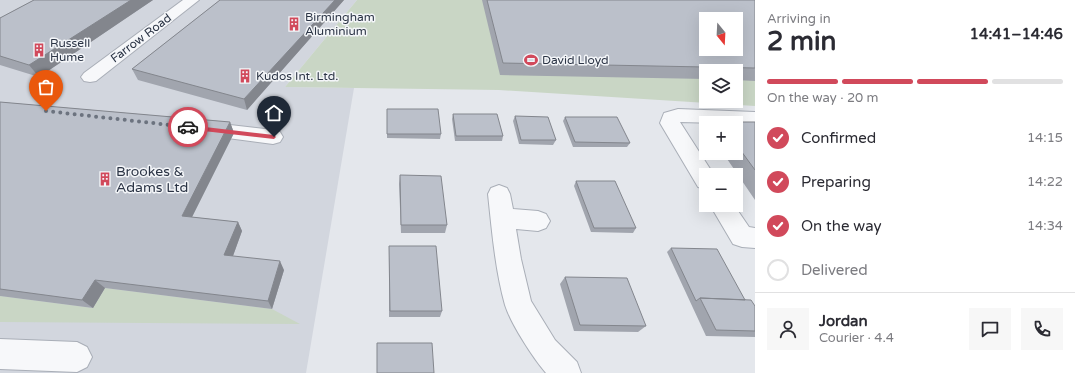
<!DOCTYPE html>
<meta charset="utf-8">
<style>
body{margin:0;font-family:"Varela Round",sans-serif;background:#f7f7f7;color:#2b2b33;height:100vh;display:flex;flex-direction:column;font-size:15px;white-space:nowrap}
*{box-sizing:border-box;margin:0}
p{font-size:13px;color:#7c7c81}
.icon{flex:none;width:22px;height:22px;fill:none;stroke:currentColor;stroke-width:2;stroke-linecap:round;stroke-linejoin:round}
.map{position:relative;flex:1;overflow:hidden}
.panel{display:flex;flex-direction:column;background:#fff;width:320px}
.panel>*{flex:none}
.needle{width:26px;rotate:162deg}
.fabs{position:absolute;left:699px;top:12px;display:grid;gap:8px}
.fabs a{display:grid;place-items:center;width:44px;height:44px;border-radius:0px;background:#fff;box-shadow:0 4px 16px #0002;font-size:20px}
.pin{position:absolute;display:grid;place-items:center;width:34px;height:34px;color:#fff;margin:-41px -17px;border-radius:50% 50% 50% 0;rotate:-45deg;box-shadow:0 0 4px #0007}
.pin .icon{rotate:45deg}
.courier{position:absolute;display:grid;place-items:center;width:40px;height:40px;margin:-20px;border:3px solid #d1495b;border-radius:50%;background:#fff;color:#222;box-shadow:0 1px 5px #0007}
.overview em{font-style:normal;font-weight:700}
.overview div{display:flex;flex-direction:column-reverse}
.overview{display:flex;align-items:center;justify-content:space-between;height:68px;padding:0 12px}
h1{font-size:26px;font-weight:700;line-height:30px}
.bar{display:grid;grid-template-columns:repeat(4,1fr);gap:6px 4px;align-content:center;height:48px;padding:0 12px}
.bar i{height:5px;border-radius:3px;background:#e1e1e2}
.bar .current{background:#d1495b}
.bar p{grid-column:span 4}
.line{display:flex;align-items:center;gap:10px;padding:0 12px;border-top:1px solid #e1e1e2}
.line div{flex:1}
.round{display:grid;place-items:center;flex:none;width:42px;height:42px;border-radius:0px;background:#f7f7f7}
ol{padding:0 12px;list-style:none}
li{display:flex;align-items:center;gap:12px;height:44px}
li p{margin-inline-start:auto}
li .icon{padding:4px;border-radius:50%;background:#d1495b;color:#fff;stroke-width:4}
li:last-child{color:#7c7c81}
li i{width:22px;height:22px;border:2px solid #e1e1e2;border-radius:50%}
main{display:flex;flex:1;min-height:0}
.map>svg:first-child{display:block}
.built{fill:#d2d6de}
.green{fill:#c9d6c5;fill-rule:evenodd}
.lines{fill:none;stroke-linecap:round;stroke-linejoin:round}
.minor-casing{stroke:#a9aeb7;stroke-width:2}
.minor{fill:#f7f8fa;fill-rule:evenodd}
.wall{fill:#a1a5ae}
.shaded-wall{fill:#83868d}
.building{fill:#bbc0ca;stroke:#83868d;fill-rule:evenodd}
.route{fill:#d1495b}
.done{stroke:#6c737f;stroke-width:4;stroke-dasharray:0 7.2}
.labels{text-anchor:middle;stroke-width:3;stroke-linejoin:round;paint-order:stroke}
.far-poi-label{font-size:12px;fill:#2b3445;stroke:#f4f6f9;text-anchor:start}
.far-street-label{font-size:12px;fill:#2b3445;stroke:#f4f6f9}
.poi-label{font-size:14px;fill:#2b3445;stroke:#f4f6f9;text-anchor:start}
</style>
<main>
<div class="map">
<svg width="755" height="373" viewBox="0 0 755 373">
<rect width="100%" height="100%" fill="#e4e7ec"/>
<path class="built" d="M 0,0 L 357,0 L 285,87 L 354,88 L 306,373 L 0,373 Z"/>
<path class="green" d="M 357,0 L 755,0 L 755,106 L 499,90 L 285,87 ZM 706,19 L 736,19 L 736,49 L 706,49 ZM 706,71 L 736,71 L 736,101 L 706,101 Z
M 105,288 L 272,309 L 300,324 L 0,322 L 0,296 L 93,308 Z"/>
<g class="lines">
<g class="minor-casing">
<path id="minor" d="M 183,0 L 199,0 L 96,81 L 90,82 L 84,81 L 81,77 L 84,73 Z
M 678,109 L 755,112 L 755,124 L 680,122 L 714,175 L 706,175 L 706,189 L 698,187 L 660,123 L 664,113 Z
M 204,122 L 273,130 L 280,132 L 283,137 L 280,142 L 273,144 L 197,134 L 194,129 L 197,124 Z
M 499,185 L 507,188 L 510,194 L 513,209 L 538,211 L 546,214 L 550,221 L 546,228 L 538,231 L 516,229 L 521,259 L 531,301 L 555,340 L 577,362 L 581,373 L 546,373 C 533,358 511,324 505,305 C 495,269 492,231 488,194 L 491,188 Z
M 710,205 L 734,205 L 749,227 L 755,228 L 755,248 L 742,247 L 733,244 Z
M 0,339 L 77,342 L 87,347 L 92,357 L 87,367 L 77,372 L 0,369 Z"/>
</g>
<use href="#minor" class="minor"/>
</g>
<path class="wall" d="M 34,0 L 153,0 L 39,77 L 0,65 L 0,18 Z
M 220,0 L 344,0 L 247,110 L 138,80 L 132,69 Z
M 482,0 L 755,0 L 755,81 L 736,80 L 736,71 L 706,71 L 706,79 L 500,75 Z
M 0,102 L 230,122 L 234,133 L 192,217 L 238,222 L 242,231 L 233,256 L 284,270 L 272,309 L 105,288 L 93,308 L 0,296 Z
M 387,109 L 441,134 L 440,139 L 387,138 Z
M 453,114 L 503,136 L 502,141 L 455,141 L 452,119 Z
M 515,116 L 556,140 L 553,145 L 519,144 L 513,121 Z
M 565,117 L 630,143 L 627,147 L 573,147 L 563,121 Z
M 720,122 L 755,122 L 755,200 L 723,153 L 736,153 L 736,123 L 718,123 Z
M 400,175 L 447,225 L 445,233 L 401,233 L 399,184 Z
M 576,181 L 636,228 L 633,233 L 591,232 L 574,186 Z
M 389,246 L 442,311 L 440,317 L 389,317 Z
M 671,248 L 755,306 L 755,337 L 706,336 L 667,252 Z
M 565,277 L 646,326 L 638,332 L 574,331 L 560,284 Z"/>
<path class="shaded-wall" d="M 130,0 L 153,0 L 39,77 L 29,65 Z
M 335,0 L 344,0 L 247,110 L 244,99 Z
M 230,122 L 234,133 L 188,225 L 182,216 Z
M 238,222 L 242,231 L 230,264 L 224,255 Z
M 280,261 L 284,270 L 272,309 L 268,301 Z
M 95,280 L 105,288 L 93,308 L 82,300 Z"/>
<path class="building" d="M 34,0 L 131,0 L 29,65 L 0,56 L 0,18 Z
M 220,0 L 335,0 L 244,99 L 132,69 Z
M 487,0 L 755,0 L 755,68 L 503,63 ZM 706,19 L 736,19 L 736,49 L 706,49 Z
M 0,102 L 230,122 L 182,216 L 238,222 L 224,255 L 280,261 L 268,301 L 95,280 L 82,300 L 0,289 Z
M 387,109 L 438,109 L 441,134 L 387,134 Z
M 453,114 L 497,114 L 503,136 L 456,136 Z
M 515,116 L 548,117 L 556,140 L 521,140 Z
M 565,117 L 617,117 L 630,143 L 575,142 Z
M 720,122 L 755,122 L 755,170 L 736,144 L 736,123 L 721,123 Z
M 400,175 L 441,176 L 447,225 L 401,225 Z
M 576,181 L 615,181 L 636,228 L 594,228 Z
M 389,246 L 436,246 L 442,311 L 390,311 Z
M 671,248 L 717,249 L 745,300 L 700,298 L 696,301 Z
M 565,277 L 627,278 L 646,326 L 580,325 Z
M 700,298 L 751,300 L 755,306 L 755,331 L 716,330 Z
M 377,343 L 432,343 L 434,373 L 377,373 Z"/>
<path class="route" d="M 188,125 L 274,135 L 276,137 L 274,139 L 186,129 L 186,126 Z"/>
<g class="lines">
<path class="done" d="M 46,111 L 188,127"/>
</g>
<defs>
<g id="building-bare" transform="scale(1.08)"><path d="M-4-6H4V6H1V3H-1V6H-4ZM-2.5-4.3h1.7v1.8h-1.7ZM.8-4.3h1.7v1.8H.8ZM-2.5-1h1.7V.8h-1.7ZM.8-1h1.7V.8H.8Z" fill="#d1495b" stroke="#f4f6f9" stroke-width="2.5" paint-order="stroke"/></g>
<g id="stadium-bare" transform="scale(1.08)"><path d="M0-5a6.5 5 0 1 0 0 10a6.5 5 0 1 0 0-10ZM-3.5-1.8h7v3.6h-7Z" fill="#d1495b" stroke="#f4f6f9" stroke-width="2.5" paint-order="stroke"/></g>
</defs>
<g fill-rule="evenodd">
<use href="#building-bare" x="294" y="24"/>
<use href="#building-bare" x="39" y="50"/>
<use href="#stadium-bare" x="531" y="60"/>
<use href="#building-bare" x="245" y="76"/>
<use href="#building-bare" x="105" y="179"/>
</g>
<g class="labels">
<g class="far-poi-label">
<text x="305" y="21">Birmingham<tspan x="305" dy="14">Aluminium</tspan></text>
<text x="50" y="47">Russell<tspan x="50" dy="14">Hume</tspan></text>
<text x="542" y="64">David Lloyd</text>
<text x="256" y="80">Kudos Int. Ltd.</text>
</g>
<g class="far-street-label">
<text transform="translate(141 38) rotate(-37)" y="4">Farrow Road</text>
</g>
<g class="poi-label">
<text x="116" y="176">Brookes &amp;<tspan x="116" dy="16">Adams Ltd</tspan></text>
</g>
</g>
</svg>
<div class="fabs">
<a><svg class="needle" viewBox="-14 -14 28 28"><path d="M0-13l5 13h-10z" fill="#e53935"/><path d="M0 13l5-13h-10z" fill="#7c7c81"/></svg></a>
<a><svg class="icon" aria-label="layers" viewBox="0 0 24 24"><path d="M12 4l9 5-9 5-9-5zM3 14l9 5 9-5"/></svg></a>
<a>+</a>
<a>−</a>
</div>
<div class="pin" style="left:46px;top:111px;background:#ea580c"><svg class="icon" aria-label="bag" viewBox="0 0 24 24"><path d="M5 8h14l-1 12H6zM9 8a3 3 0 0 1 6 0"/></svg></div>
<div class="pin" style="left:274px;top:137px;background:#1f2937"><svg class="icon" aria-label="home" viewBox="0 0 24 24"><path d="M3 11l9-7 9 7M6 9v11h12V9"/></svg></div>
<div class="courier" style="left:188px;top:127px"><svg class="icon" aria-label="car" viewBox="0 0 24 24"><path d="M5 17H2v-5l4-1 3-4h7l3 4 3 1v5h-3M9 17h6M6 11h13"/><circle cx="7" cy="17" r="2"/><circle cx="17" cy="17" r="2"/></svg></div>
</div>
<section class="panel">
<div class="overview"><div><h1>2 min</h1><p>Arriving in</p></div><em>14:41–14:46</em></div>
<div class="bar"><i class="current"></i><i class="current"></i><i class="current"></i><i></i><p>On the way · 20 m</p></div>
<ol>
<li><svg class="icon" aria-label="check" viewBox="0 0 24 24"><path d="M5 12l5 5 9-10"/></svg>Confirmed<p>14:15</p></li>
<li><svg class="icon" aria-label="check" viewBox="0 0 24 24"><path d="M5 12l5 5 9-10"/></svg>Preparing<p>14:22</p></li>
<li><svg class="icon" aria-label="check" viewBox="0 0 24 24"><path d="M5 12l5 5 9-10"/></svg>On the way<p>14:34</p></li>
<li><i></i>Delivered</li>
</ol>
<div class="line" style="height:72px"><a class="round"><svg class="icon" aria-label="person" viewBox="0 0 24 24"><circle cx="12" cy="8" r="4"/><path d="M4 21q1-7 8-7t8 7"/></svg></a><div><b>Jordan</b><p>Courier · 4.4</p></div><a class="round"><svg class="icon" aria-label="chat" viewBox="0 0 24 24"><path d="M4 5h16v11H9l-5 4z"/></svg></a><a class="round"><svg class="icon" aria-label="phone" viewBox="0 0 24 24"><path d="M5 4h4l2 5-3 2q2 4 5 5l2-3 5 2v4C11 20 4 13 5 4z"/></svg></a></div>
</section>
</main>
